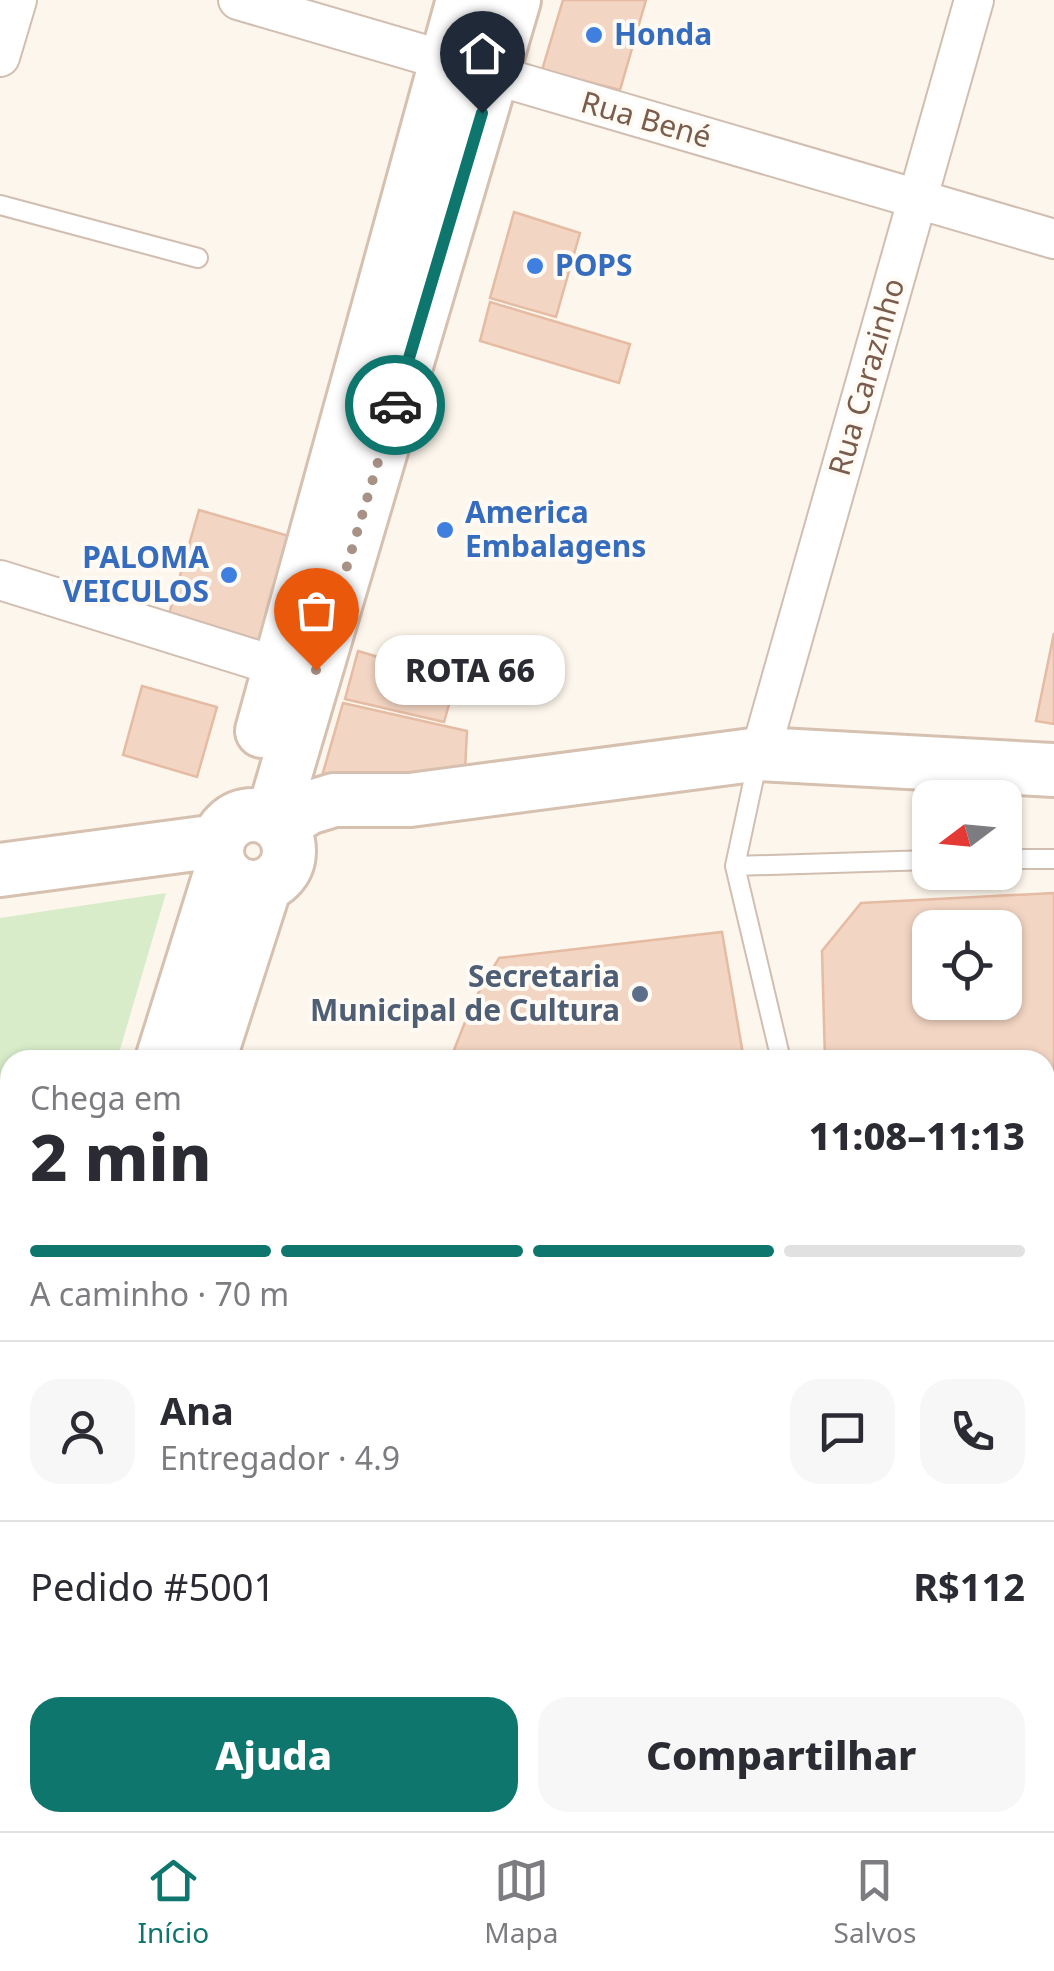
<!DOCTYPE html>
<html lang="pt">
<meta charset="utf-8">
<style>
body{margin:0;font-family:"Noto Sans",sans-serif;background:#f7f7f7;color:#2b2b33;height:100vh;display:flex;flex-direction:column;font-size:38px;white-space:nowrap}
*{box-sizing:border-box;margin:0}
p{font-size:32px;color:#7c7c81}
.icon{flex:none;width:55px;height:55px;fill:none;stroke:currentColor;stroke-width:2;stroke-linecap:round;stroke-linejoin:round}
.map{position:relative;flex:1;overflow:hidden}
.details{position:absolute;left:0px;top:1050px;width:1055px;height:782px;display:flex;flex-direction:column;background:#fff;border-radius:30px 30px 0 0;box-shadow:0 2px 8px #0004}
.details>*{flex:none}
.needle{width:65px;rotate:254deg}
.tools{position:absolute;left:912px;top:780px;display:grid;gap:20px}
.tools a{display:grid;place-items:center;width:110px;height:110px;border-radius:20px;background:#fff;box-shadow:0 2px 8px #0004;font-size:50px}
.pin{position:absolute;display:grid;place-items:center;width:85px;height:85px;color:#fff;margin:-102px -42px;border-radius:50% 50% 50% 0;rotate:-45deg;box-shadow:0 0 10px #0007}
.pin .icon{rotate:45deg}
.courier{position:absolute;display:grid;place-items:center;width:100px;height:100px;margin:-50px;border:8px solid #0f766e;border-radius:50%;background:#fff;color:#222;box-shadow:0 2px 12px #0007}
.bubble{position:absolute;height:70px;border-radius:30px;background:#fff;box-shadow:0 2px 8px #0004;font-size:32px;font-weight:800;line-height:70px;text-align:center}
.headline em{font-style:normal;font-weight:800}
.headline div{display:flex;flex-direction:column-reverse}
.headline{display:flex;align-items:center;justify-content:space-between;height:170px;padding:0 30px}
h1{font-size:65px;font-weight:800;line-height:75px}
.bar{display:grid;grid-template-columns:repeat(4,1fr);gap:15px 10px;align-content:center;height:120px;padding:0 30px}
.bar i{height:12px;border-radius:8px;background:#e1e1e2}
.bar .selected{background:#0f766e}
.bar p{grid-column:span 4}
.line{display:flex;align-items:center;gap:25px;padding:0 30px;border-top:2px solid #e1e1e2}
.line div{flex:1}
.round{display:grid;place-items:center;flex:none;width:105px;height:105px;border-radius:30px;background:#f7f7f7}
.cta{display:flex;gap:20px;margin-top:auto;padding:20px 30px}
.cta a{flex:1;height:115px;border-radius:30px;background:#0f766e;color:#fff;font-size:40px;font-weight:800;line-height:115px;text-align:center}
.cta a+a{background:#f7f7f7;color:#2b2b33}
.dock{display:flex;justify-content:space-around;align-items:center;height:140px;border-top:2px solid #e1e1e2;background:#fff;font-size:28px;color:#7c7c81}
.dock a{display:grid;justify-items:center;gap:5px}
.dock .selected{color:#0f766e}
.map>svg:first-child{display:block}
.green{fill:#d8ecc9}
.building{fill:#f3d5c3;stroke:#e6bba3;stroke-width:2.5;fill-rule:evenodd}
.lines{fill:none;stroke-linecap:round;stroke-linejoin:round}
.lane-casing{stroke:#d1beb0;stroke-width:22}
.street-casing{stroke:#d1beb0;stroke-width:42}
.secondary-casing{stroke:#d6c0b0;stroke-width:58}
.lane{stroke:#fff;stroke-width:18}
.street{stroke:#fff;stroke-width:38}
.secondary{stroke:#fff;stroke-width:52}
.done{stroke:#a89285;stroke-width:10;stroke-dasharray:0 18}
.route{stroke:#0f766e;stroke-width:12}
.shop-dot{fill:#3f7fe0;stroke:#fffaf3;stroke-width:4}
.service-dot{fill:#5c6f8a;stroke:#fffaf3;stroke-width:4}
.labels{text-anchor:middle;stroke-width:8;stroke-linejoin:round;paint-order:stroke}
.shop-label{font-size:30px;font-weight:bold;fill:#366cbe;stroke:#fffaf3;text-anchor:start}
.street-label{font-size:30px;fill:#7a5c4d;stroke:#fffaf3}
.service-label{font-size:30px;font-weight:bold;fill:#4e5e75;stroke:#fffaf3;text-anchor:end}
</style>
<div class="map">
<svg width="1054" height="1831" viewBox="0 0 1054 1831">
<rect width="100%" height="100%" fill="#fdf6ec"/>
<path class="green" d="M 166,893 L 117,1060 L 10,1060 L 10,1425 L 0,1459 L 0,918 Z
M 1045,1202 L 1054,1204 L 1054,1783 L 1045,1780 Z"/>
<path class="building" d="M 563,0 L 646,0 L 620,90 L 542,70 Z
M 514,212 L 580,233 L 556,317 L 490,298 Z
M 490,302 L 630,344 L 619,383 L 480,341 Z
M 199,510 L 289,536 L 261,641 L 169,614 Z
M 1054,633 L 1054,724 L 1036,721 Z
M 358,651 L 456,680 L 444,722 L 345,699 Z
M 142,686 L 217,707 L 197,777 L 123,755 Z
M 343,703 L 467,731 L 465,770 L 316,797 Z
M 1054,893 L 1054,1170 L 1045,1169 L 1045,1060 L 825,1060 L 822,951 L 861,903 ZM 930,928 L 1005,928 L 1005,1002 L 930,1002 Z
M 722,932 L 744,1060 L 450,1060 L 473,1002 L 499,958 Z
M 1045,1797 L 1054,1799 L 1054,1831 L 363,1831 L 365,1822 L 1045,1822 Z
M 107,1822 L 163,1822 L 160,1831 L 134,1831 Z
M 163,1822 L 365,1822 L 363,1831 L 160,1831 Z"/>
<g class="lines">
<g class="lane-casing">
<path id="lane" d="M 0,205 L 198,258
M 758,759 L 735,866 L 781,1060
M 1005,859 L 1054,859
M 735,866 L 930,860
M 183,1831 L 185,1822"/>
</g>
<g class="street-casing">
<path id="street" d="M 238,0 L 1054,239
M 0,57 L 17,0
M 0,580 L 279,667
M 760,754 L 974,0"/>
</g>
<g class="secondary-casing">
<path id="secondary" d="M 262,731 L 463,0
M217 851a36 36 0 1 1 72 0a36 36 0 1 1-72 0Z
M 272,819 L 514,0
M 279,826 L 308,808 L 334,800 L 410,800 L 760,754 L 1054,770
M 0,870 L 218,841
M 162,1060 L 221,871
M 209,1060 L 265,886
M 0,1585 L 10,1552
M 0,1726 L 10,1693"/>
</g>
<use href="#lane" class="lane"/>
<use href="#street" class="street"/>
<use href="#secondary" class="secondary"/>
</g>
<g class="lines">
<path class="done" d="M 316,670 L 395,405"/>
<path class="route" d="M 395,405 L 482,113"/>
</g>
<g class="shop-dot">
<circle cx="594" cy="35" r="10"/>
<circle cx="535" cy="266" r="10"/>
<circle cx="445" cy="530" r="10"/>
<circle cx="229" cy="575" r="10"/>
</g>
<circle class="service-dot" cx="640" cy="994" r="10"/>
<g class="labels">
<g class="shop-label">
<text x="614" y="45">Honda</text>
<text x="555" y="276">POPS</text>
<text x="465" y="523">America<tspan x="465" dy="34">Embalagens</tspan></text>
<text x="209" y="568" text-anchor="end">PALOMA<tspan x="209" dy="34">VEICULOS</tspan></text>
</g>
<g class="street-label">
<text transform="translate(646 120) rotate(16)" y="10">Rua Bené</text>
<text transform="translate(867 377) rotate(-74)" y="10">Rua Carazinho</text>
</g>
<g class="service-label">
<text x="620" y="987">Secretaria<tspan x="620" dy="34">Municipal de Cultura</tspan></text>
</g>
</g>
</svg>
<div class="tools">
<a><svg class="needle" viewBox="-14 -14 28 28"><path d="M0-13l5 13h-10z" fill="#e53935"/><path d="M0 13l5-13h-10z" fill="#7c7c81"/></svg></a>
<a><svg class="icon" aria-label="locate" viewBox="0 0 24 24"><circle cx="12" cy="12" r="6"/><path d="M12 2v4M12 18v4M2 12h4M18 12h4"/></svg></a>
</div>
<div class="pin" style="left:316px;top:670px;background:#ea580c"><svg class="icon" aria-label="bag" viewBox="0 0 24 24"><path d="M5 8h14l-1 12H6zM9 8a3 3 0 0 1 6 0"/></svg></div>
<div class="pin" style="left:482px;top:113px;background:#1f2937"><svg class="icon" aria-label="home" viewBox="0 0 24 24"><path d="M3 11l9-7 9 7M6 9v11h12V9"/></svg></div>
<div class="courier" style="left:395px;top:405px"><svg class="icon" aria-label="car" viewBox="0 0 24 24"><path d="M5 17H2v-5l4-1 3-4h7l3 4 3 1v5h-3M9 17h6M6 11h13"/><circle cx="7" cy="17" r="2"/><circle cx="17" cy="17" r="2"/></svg></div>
<div class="bubble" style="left:375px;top:635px;width:190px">ROTA 66</div>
<section class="details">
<div class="headline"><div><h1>2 min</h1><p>Chega em</p></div><em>11:08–11:13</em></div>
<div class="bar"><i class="selected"></i><i class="selected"></i><i class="selected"></i><i></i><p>A caminho · 70 m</p></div>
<div class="line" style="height:180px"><a class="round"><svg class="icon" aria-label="person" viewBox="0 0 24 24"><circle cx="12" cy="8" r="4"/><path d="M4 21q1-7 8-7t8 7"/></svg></a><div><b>Ana</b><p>Entregador · 4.9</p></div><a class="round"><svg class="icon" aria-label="chat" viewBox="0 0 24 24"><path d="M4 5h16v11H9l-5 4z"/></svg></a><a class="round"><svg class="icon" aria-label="phone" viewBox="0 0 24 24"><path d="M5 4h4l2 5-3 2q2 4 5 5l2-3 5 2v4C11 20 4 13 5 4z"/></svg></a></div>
<div class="line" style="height:130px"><div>Pedido #5001</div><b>R$112</b></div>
<div class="cta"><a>Ajuda</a><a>Compartilhar</a></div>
</section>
</div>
<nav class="dock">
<a class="selected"><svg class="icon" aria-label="home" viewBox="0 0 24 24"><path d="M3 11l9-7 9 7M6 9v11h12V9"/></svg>Início</a>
<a><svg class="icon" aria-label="map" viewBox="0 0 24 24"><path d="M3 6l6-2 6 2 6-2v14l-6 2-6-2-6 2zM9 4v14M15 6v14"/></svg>Mapa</a>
<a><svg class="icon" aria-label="saved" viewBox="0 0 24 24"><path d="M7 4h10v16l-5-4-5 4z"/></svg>Salvos</a>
</nav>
